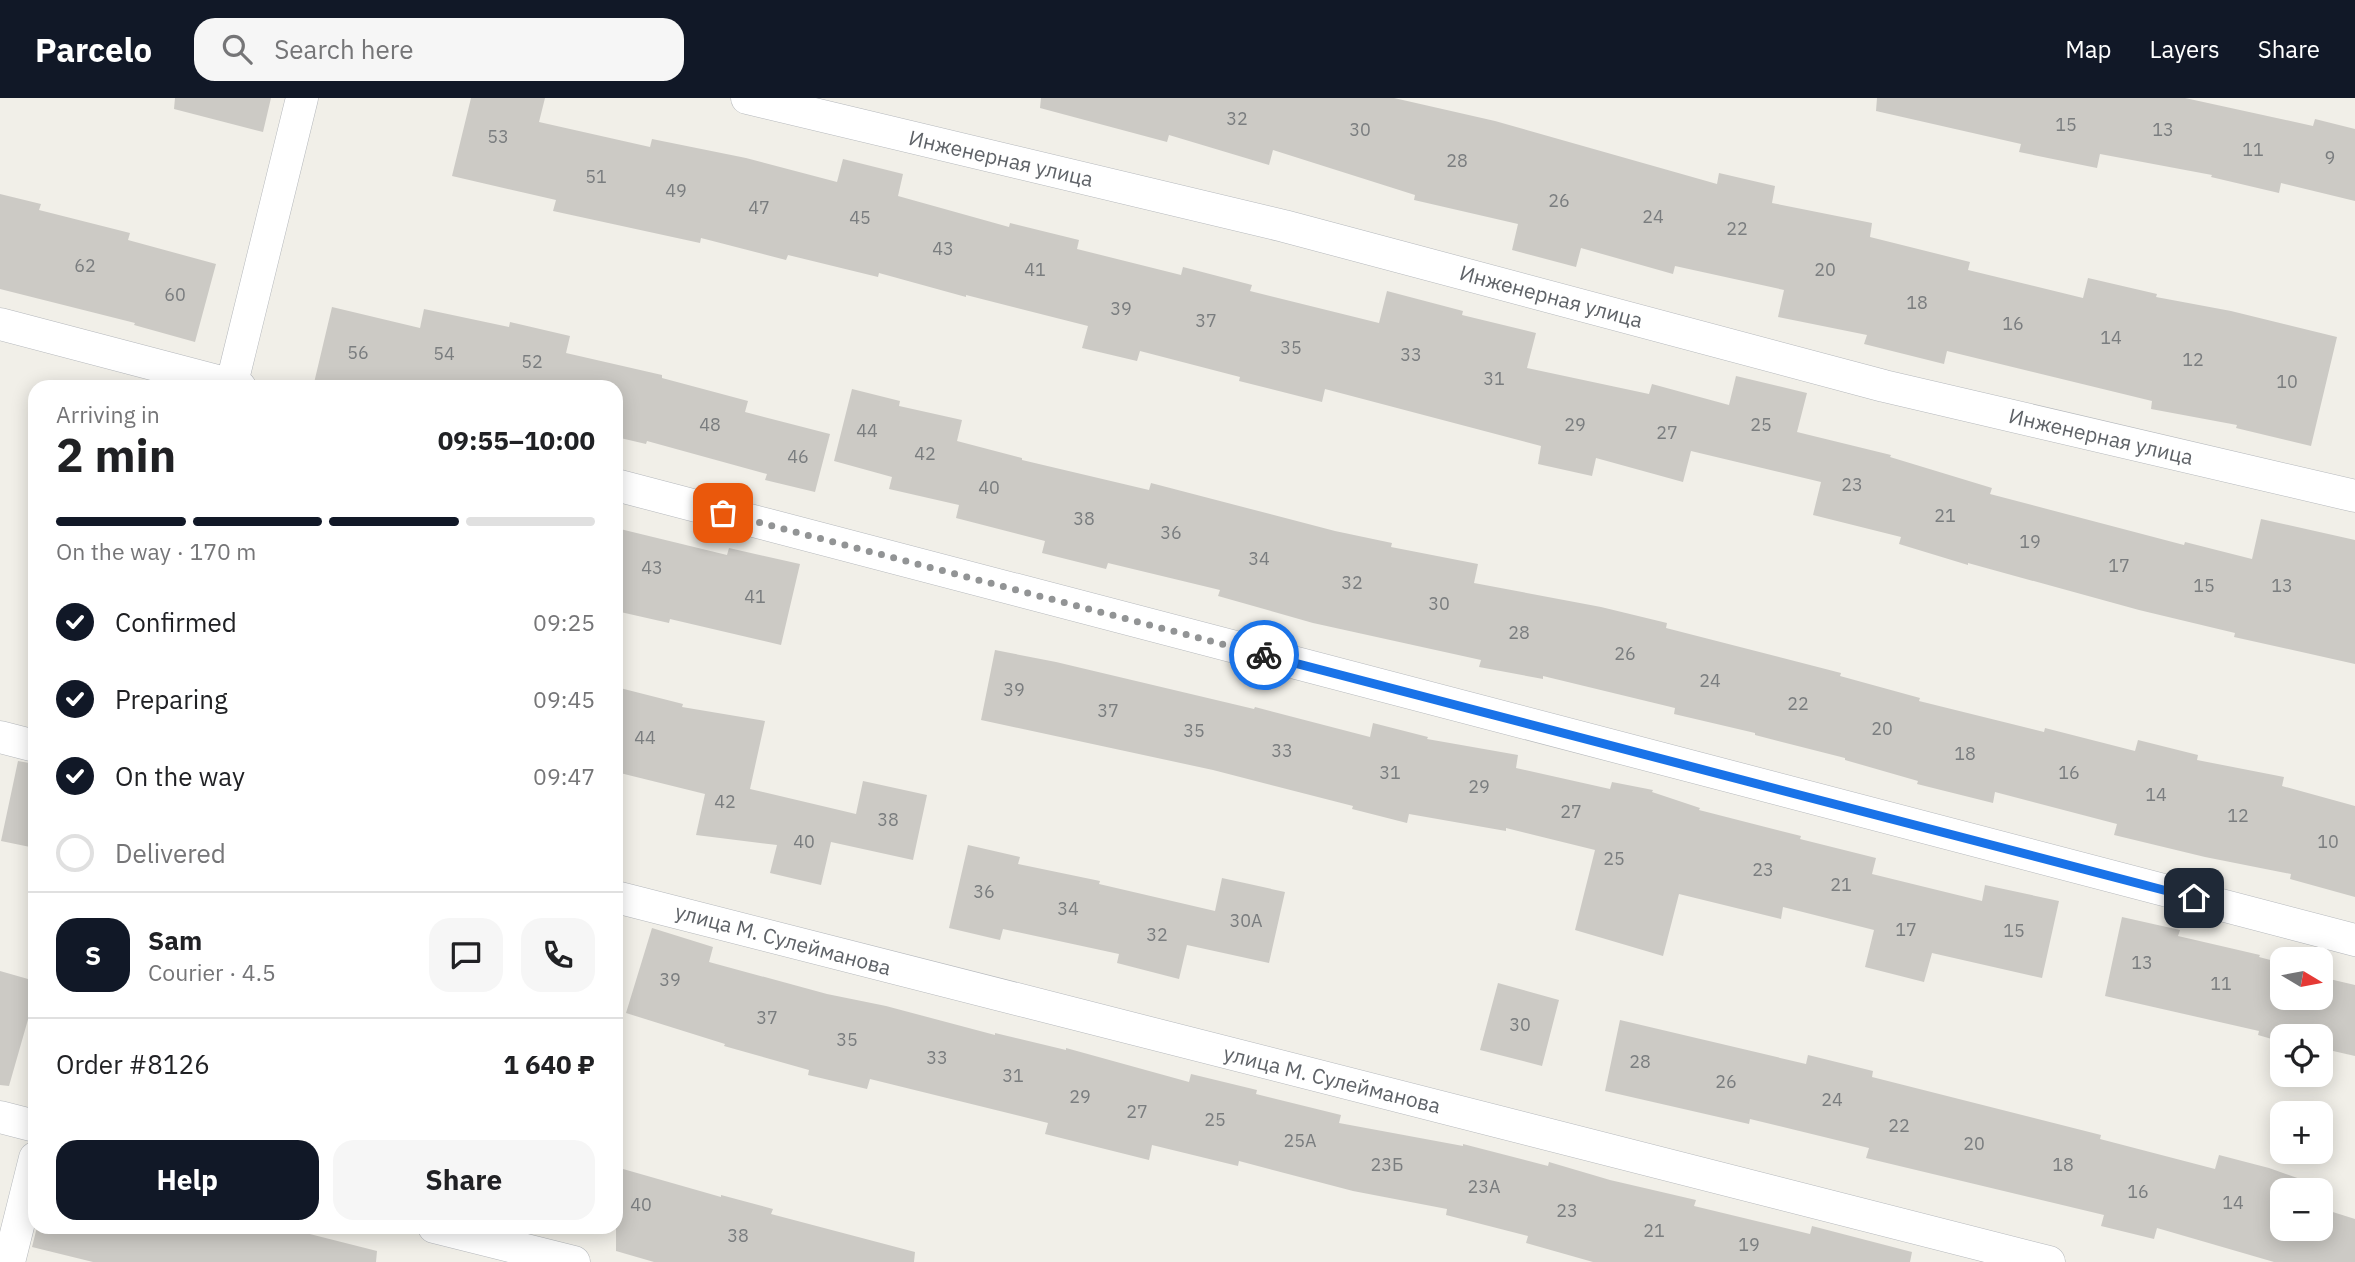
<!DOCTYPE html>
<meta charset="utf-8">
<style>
body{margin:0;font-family:"IBM Plex Sans",sans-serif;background:#f6f6f6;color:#202124;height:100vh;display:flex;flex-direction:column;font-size:26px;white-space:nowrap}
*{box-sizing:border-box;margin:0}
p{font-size:23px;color:#757577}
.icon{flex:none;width:38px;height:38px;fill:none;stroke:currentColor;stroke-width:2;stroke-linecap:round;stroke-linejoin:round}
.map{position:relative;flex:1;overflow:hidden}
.sheet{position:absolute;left:28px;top:282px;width:595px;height:854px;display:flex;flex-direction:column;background:#fff;border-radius:21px;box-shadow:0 4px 18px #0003}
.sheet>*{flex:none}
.needle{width:46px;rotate:100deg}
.tools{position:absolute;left:2270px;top:849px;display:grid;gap:14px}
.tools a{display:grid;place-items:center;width:63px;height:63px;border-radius:14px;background:#fff;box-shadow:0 4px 18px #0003;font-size:35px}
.pin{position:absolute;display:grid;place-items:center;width:60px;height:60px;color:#fff;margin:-30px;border-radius:14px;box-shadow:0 4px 10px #0006}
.courier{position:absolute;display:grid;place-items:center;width:70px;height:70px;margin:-35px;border:5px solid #1a73e8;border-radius:50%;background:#fff;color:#222;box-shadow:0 2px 9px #0007}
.headline em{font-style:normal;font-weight:800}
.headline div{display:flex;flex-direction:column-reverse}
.headline{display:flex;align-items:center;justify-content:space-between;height:119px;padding:0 28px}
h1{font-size:46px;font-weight:800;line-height:52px}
.bar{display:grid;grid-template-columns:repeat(4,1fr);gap:10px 7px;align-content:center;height:84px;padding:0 28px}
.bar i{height:9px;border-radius:5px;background:#e0e0e0}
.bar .current{background:#111827}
.bar p{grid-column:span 4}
.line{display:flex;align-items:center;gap:18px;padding:0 28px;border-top:2px solid #e0e0e0}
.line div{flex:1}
.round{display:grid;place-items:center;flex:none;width:74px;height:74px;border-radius:21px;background:#f6f6f6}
ol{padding:0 28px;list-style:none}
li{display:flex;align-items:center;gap:21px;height:77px}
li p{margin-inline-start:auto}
li .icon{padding:7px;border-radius:50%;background:#111827;color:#fff;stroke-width:4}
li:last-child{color:#757577}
li i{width:38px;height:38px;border:4px solid #e0e0e0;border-radius:50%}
.cta{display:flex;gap:14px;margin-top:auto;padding:14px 28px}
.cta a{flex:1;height:80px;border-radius:21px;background:#111827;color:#fff;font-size:28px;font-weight:800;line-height:80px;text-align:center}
.cta a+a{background:#f6f6f6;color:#202124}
header{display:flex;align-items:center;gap:42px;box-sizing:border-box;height:98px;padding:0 35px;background:#111827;color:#fff}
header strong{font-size:33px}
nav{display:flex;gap:38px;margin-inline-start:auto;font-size:24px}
.search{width:490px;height:63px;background:#f6f6f6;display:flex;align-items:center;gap:18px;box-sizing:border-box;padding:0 24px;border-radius:21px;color:#757577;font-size:26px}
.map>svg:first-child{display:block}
.building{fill:#cccac5}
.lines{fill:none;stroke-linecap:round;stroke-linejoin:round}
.minor-casing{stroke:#b5b8bc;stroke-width:33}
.minor{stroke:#fff;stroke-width:32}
.done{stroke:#929495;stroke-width:7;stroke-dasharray:0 12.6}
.route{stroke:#1a73e8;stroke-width:9}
.labels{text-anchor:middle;stroke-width:5;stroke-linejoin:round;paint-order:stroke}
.number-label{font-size:18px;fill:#7a7d7f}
.street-label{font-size:21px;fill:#5f6368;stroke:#fff}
</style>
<header>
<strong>Parcelo</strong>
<div class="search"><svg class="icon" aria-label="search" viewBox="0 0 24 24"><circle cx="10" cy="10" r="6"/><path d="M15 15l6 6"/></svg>Search here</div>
<nav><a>Map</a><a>Layers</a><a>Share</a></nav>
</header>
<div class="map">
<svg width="2355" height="1164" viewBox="0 0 2355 1164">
<rect width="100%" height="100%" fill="#f1efe8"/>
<path class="building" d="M 175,0 L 271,0 L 263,34 L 174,11 Z
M 471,0 L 545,0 L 539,24 L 650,49 L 652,41 L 746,60 L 837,84 L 843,61 L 903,76 L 898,98 L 1009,129 L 1010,125 L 1079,142 L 1077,151 L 1181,177 L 1183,169 L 1252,187 L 1250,193 L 1379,225 L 1387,193 L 1463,213 L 1462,217 L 1536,235 L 1527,270 L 1649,296 L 1652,286 L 1729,307 L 1736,278 L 1807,295 L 1797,334 L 1891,357 L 1890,359 L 1992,390 L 1990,396 L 2184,447 L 2185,444 L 2252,461 L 2261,421 L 2355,442 L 2355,566 L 2234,539 L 2235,535 L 2139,512 L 1968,465 L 1968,467 L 1899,446 L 1901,439 L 1813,417 L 1821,384 L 1691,353 L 1683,384 L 1596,360 L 1592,378 L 1538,366 L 1541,348 L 1325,291 L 1322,304 L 1239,283 L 1240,279 L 1140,253 L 1137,263 L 1082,250 L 1088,228 L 966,197 L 966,199 L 879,175 L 878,179 L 788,157 L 786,162 L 701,140 L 700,145 L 553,113 L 556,102 L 452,78 Z
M 1041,0 L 1394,0 L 1495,23 L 1717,86 L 1719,75 L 1775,88 L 1772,105 L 1872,125 L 1870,139 L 1970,164 L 1968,172 L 2083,200 L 2088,180 L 2157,196 L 2156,199 L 2231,213 L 2337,239 L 2311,348 L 2236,330 L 2237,327 L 2151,311 L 2152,303 L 1947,253 L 1944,266 L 1864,246 L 1867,237 L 1778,219 L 1784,192 L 1675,168 L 1673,176 L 1581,150 L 1576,169 L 1512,152 L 1518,126 L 1414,102 L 1415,97 L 1273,52 L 1269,67 L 1169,37 L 1167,44 L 1040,10 Z
M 1877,0 L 2185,0 L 2313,28 L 2315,21 L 2355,31 L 2355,103 L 2281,85 L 2279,95 L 2211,79 L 2212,77 L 2100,56 L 2097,70 L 2019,54 L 2021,46 L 1876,13 Z
M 0,96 L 41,106 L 39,112 L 130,135 L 128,142 L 216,166 L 195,244 L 134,227 L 135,225 L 0,191 Z
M 332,209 L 420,230 L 424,211 L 509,229 L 510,224 L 570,238 L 566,255 L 662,277 L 662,280 L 748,303 L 745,314 L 830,336 L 815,394 L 765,382 L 767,376 L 647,343 L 646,346 L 616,339 L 616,289 L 331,289 L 314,285 Z
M 852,291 L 900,303 L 899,308 L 962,322 L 957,343 L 1022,360 L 1022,362 L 1149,392 L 1151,385 L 1335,433 L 1392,445 L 1391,449 L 1478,466 L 1474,485 L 1601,509 L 1667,525 L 1666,530 L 1841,575 L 1840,578 L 1920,600 L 1919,603 L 2044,634 L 2045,630 L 2135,653 L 2138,642 L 2198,657 L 2197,662 L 2284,679 L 2282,688 L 2355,708 L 2355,799 L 2290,781 L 2291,776 L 2205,759 L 2114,737 L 2117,726 L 1995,694 L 1993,705 L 1917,686 L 1918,683 L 1845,662 L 1845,660 L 1755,637 L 1755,635 L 1674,616 L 1675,610 L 1543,578 L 1543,581 L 1479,569 L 1481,562 L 1313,525 L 1218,498 L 1220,492 L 1108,465 L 1106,471 L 1042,455 L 1045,443 L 956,420 L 959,407 L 889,391 L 892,379 L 834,363 Z
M 616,430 L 727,457 L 729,450 L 800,466 L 781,547 L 670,521 L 669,525 L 616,513 Z
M 995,552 L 1056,564 L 1254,611 L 1255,609 L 1370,639 L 1373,625 L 1428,639 L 1427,641 L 1518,657 L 1516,670 L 1610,691 L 1612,684 L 1653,692 L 1652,694 L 1700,710 L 1699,712 L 1801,738 L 1800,741 L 1876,760 L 1872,776 L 1982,803 L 1985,787 L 2059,803 L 2042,880 L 1932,855 L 1924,884 L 1865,869 L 1874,832 L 1783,809 L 1781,821 L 1679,796 L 1663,858 L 1575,832 L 1595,752 L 1506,730 L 1506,733 L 1409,716 L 1407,725 L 1352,711 L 1353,708 L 1213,672 L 981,622 Z
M 616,589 L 683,606 L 682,609 L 765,623 L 750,691 L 856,716 L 863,683 L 927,697 L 913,762 L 831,744 L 821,787 L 770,775 L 777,747 L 696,737 L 705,696 L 616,674 Z
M 18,663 L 35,666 L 35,750 L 1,743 Z
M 968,747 L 1020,759 L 1018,766 L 1100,783 L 1099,786 L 1215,813 L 1222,780 L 1285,794 L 1269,865 L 1187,847 L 1179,881 L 1117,865 L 1119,856 L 1003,831 L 1000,842 L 949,830 Z
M 2122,819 L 2180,832 L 2178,838 L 2260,857 L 2259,859 L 2282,865 L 2282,900 L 2320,900 L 2320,876 L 2326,877 L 2325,880 L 2355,887 L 2355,958 L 2320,950 L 2320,938 L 2282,938 L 2282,944 L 2258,937 L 2259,933 L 2105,898 Z
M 652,830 L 713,849 L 709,864 L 827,896 L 886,908 L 995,937 L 995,935 L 1066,952 L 1066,950 L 1189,984 L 1191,976 L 1257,992 L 1256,996 L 1341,1017 L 1339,1025 L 1463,1048 L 1463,1046 L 1548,1068 L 1549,1064 L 1610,1082 L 1696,1102 L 1694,1108 L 1810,1136 L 1812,1128 L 1912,1154 L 1910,1164 L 1593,1164 L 1526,1145 L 1528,1138 L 1446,1117 L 1447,1111 L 1353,1093 L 1239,1063 L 1238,1068 L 1152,1047 L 1149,1062 L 1045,1036 L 1048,1025 L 870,981 L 867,991 L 808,977 L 809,972 L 724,948 L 725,946 L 626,915 Z
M 0,873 L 35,883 L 35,897 L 9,988 L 0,987 Z
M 1498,885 L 1559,902 L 1542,968 L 1480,952 Z
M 1620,922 L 1806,966 L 1808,957 L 1873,973 L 1872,979 L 2101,1037 L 2100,1041 L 2215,1071 L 2219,1057 L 2269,1070 L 2323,1089 L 2320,1097 L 2320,1092 L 2282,1092 L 2282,1130 L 2320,1130 L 2320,1110 L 2355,1121 L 2355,1164 L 2274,1164 L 2157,1130 L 2154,1141 L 2101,1128 L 2104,1117 L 1866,1060 L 1869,1050 L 1750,1021 L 1749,1026 L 1605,993 Z
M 616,1069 L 721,1099 L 721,1097 L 773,1111 L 771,1116 L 915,1154 L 914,1164 L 654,1164 L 616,1153 Z
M 37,1129 L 282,1129 L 377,1153 L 376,1164 L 93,1164 L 32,1149 Z"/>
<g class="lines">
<g class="minor-casing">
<path id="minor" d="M 747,0 L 1284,128 L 1884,288 L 2355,398
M 0,226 L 240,289
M 231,289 L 302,0
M 616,387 L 2355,842
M 0,639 L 35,648
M 616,799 L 2049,1164
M 0,1019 L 35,1028
M 434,1129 L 574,1164
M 9,1164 L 35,1060"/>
</g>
<use href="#minor" class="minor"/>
</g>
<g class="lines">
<path class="done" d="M 723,415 L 1264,557"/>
<path class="route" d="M 1264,557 L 2194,800"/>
</g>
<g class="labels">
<g class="number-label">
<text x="1237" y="27">32</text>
<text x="2066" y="33">15</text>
<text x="1360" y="38">30</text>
<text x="2163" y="38">13</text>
<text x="498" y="45">53</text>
<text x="2253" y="58">11</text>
<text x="2330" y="66">9</text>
<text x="1457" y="69">28</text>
<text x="596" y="85">51</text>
<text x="676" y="99">49</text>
<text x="1559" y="109">26</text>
<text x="759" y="116">47</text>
<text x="1653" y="125">24</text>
<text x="860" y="126">45</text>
<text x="1737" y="137">22</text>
<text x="943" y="157">43</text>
<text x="85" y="174">62</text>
<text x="1035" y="178">41</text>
<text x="1825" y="178">20</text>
<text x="175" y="203">60</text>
<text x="1917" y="211">18</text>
<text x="1121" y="217">39</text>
<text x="1206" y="229">37</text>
<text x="2013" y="232">16</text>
<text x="2111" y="246">14</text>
<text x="1291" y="256">35</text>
<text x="358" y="261">56</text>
<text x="444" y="262">54</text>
<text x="1411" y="263">33</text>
<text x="2193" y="268">12</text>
<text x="532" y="270">52</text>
<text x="1494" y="287">31</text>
<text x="2287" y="290">10</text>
<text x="710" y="333">48</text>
<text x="1575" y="333">29</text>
<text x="1761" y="333">25</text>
<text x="867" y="339">44</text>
<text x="1667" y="341">27</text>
<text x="925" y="362">42</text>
<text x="798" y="365">46</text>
<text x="1852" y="393">23</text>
<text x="989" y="396">40</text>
<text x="1945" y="424">21</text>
<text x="1084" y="427">38</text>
<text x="1171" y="441">36</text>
<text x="2030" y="450">19</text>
<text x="1259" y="467">34</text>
<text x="2119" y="474">17</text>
<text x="652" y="476">43</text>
<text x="1352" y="491">32</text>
<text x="2204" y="494">15</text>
<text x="2282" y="494">13</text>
<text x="755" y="505">41</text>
<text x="1439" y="512">30</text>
<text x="1519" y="541">28</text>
<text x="1625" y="562">26</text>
<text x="1710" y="589">24</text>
<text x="1014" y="598">39</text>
<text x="1798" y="612">22</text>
<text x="1108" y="619">37</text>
<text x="1882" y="637">20</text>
<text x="1194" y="639">35</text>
<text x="645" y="646">44</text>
<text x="1282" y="659">33</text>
<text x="1965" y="662">18</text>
<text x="1390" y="681">31</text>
<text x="2069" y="681">16</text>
<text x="1479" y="695">29</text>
<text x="2156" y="703">14</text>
<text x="725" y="710">42</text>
<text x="1571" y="720">27</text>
<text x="2238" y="724">12</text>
<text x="888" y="728">38</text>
<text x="804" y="750">40</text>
<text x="2328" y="750">10</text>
<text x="1614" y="767">25</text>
<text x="1763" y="778">23</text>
<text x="1841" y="793">21</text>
<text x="984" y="800">36</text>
<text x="1068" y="817">34</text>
<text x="1246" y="829">30А</text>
<text x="1906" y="838">17</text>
<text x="2014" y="839">15</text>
<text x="1157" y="843">32</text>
<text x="2142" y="871">13</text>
<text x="670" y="888">39</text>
<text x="2221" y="892">11</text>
<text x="767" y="926">37</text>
<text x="1520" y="933">30</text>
<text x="847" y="948">35</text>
<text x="937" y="966">33</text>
<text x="1640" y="970">28</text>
<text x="1013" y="984">31</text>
<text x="1726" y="990">26</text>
<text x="1080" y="1005">29</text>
<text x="1832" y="1008">24</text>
<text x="1137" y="1020">27</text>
<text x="1215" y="1028">25</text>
<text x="1899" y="1034">22</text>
<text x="1300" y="1049">25А</text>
<text x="1974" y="1052">20</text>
<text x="1387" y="1073">23Б</text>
<text x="2063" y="1073">18</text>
<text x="1484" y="1095">23А</text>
<text x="2138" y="1100">16</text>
<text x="2233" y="1111">14</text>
<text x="641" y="1113">40</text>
<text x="1567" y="1119">23</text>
<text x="1654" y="1139">21</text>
<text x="738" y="1144">38</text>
<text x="1749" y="1153">19</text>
</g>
<g class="street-label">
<text transform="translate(1001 61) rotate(13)" y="7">Инженерная улица</text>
<text transform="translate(1551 199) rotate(15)" y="7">Инженерная улица</text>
<text transform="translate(2101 339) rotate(13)" y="7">Инженерная улица</text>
<text transform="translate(783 842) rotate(15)" y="7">улица М. Сулейманова</text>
<text transform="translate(1332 982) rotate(14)" y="7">улица М. Сулейманова</text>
</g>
</g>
</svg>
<div class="tools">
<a><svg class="needle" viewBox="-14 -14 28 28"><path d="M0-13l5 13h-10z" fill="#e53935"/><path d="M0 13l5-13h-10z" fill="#757577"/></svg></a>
<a><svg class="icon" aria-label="locate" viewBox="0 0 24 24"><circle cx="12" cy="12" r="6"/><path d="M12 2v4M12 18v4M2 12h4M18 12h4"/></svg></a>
<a>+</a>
<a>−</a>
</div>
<div class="pin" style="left:723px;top:415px;background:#ea580c"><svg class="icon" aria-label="bag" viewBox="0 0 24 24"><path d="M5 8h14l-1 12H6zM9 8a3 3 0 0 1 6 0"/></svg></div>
<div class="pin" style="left:2194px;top:800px;background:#1f2937"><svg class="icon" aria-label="home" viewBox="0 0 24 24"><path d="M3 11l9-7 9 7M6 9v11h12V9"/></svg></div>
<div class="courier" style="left:1264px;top:557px"><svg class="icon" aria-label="bike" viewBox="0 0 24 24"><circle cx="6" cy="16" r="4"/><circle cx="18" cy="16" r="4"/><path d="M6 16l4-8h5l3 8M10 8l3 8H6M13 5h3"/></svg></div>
<section class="sheet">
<div class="headline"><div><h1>2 min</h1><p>Arriving in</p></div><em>09:55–10:00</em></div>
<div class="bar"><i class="current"></i><i class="current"></i><i class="current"></i><i></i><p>On the way · 170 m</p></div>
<ol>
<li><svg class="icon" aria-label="check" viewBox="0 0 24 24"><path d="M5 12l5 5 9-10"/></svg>Confirmed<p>09:25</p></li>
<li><svg class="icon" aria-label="check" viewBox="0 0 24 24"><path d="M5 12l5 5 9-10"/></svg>Preparing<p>09:45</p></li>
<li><svg class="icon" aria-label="check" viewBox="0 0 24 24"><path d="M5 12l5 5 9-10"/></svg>On the way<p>09:47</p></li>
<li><i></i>Delivered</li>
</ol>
<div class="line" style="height:126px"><b class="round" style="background:#111827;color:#fff">S</b><div><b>Sam</b><p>Courier · 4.5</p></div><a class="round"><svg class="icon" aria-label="chat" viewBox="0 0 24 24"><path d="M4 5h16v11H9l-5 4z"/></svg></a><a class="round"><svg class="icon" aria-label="phone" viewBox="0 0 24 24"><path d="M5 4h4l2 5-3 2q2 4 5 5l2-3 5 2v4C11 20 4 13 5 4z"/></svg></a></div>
<div class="line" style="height:91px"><div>Order #8126</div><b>1 640 ₽</b></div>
<div class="cta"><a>Help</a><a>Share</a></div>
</section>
</div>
